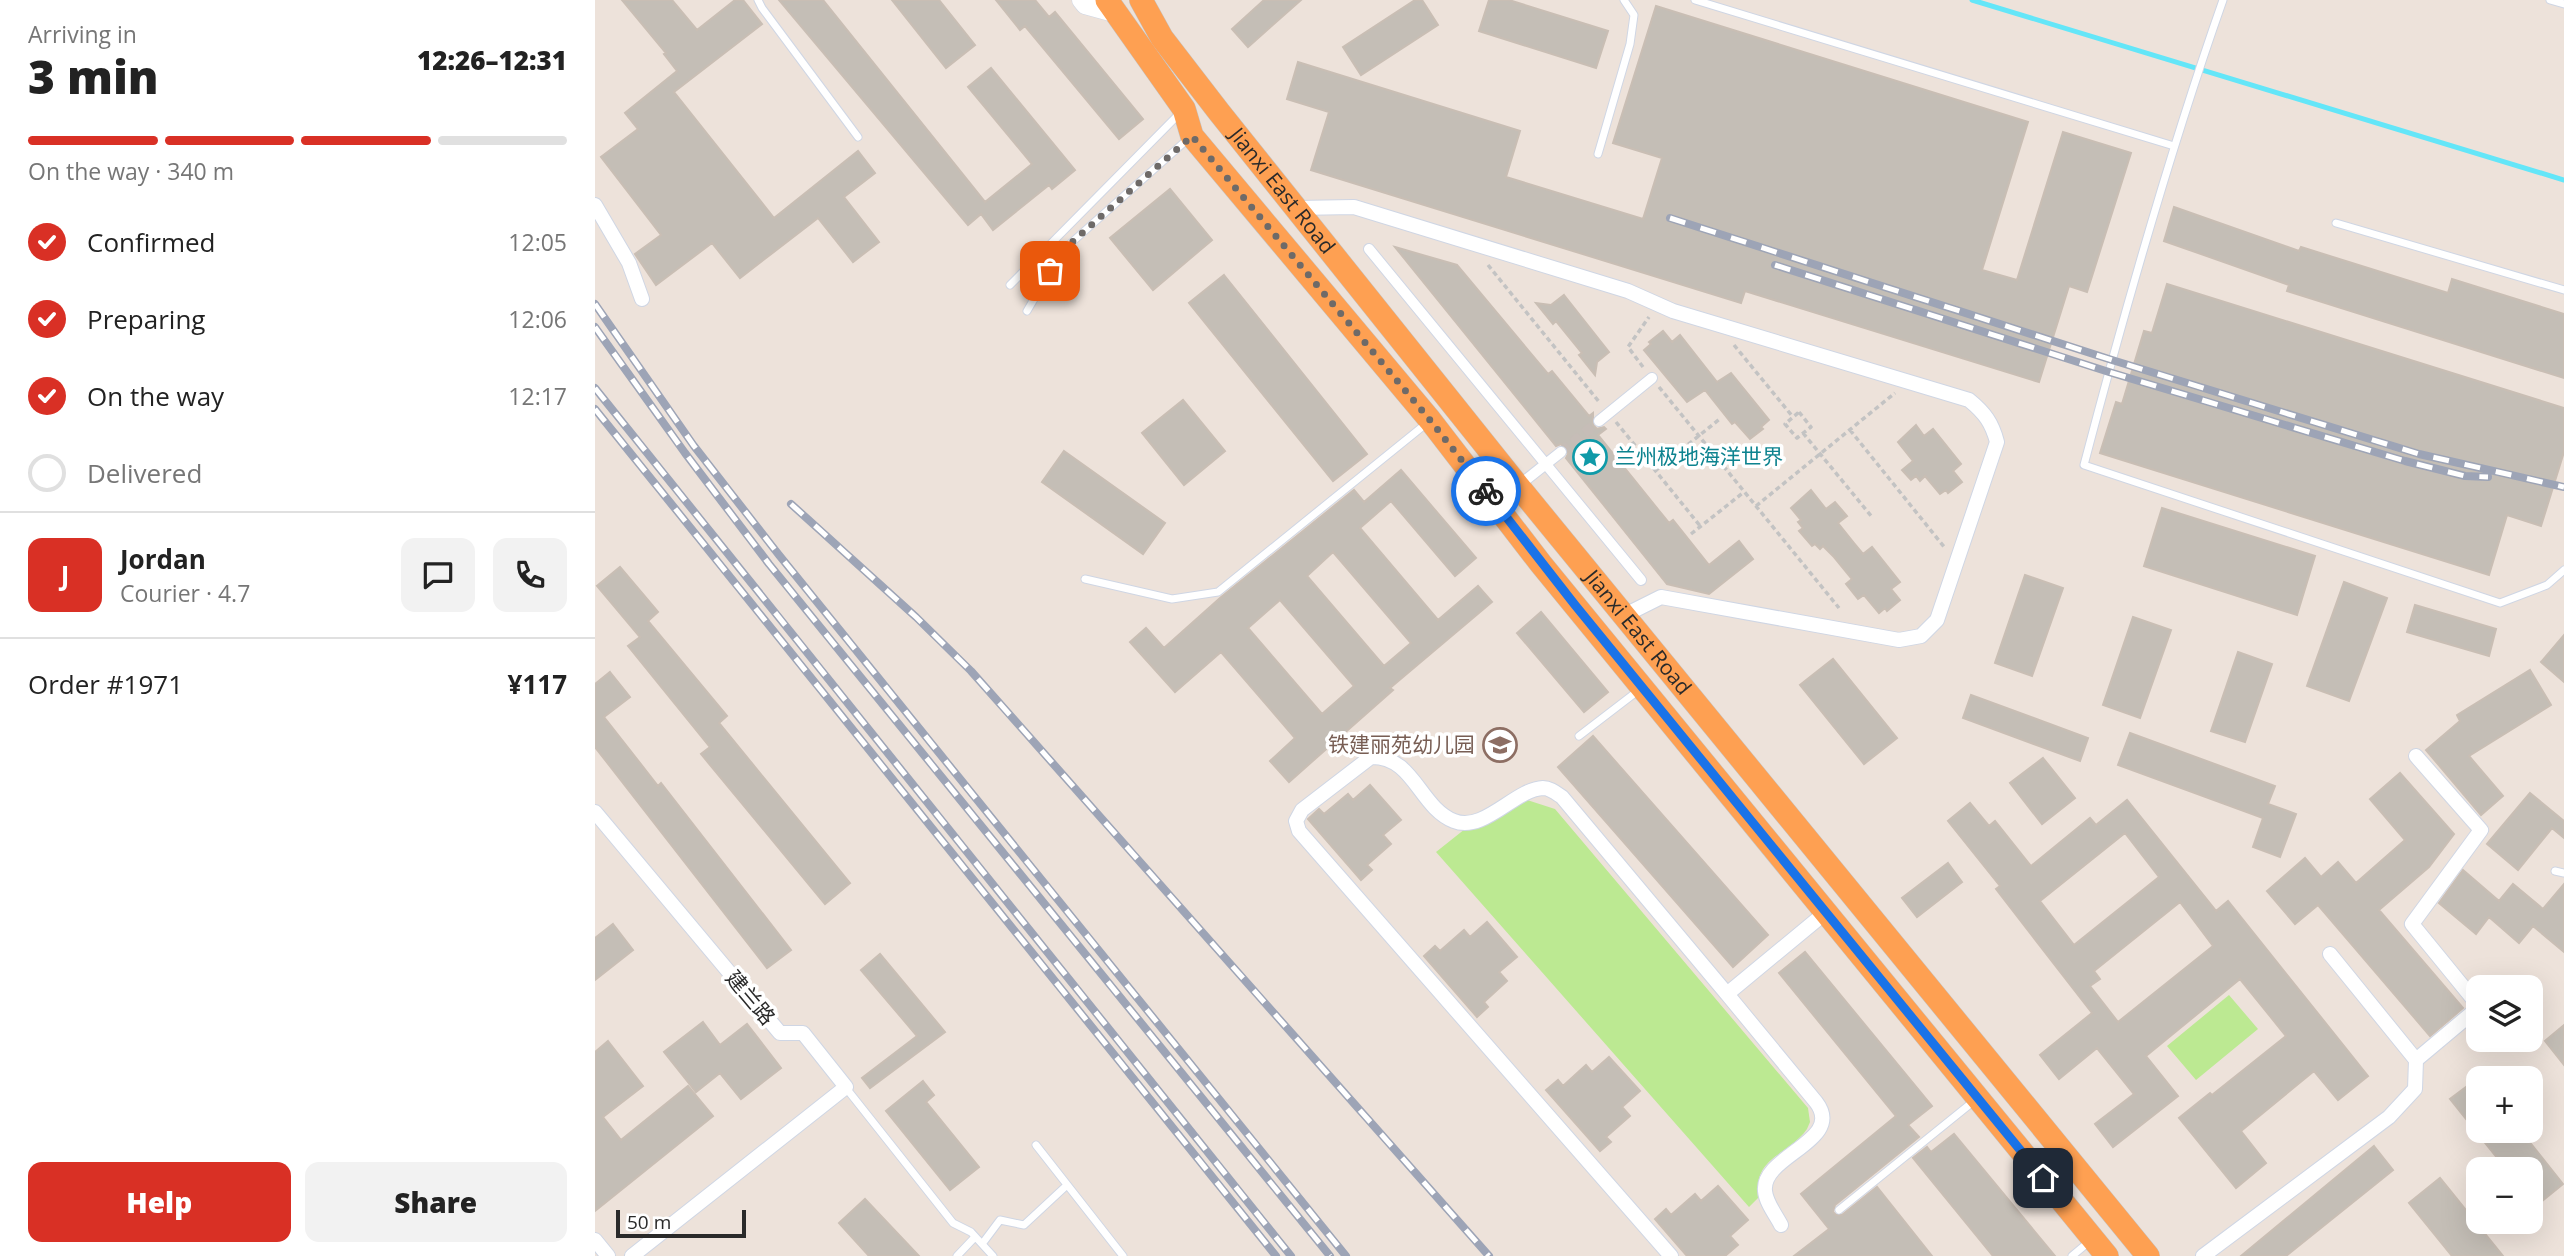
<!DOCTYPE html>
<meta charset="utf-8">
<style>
body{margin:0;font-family:"Open Sans","Noto Sans SC",sans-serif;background:#f2f2f2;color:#222;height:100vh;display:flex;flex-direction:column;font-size:26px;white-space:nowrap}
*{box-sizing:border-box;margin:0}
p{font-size:23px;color:#767676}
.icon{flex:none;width:38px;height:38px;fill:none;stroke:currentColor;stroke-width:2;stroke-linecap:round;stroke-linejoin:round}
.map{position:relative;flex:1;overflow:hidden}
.details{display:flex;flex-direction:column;background:#fff;width:595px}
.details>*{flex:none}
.tools{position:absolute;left:1871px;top:975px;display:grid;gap:14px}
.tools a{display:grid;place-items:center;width:77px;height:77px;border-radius:14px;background:#fff;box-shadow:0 7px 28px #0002;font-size:35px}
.scale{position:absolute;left:21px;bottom:18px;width:130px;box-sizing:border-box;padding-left:7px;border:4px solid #2a2a2a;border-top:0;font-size:19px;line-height:24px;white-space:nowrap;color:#2a2a2a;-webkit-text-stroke:5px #fff;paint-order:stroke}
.pin{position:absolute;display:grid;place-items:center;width:60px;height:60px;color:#fff;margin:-30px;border-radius:14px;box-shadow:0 4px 10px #0006}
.courier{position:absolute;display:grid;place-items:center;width:70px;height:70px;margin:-35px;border:5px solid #1a73e8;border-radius:50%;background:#fff;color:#222;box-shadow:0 2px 9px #0007}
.overview em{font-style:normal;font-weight:800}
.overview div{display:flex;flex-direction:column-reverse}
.overview{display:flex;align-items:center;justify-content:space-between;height:119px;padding:0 28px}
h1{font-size:46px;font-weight:800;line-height:52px}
.bar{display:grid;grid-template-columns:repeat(4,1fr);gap:10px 7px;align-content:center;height:84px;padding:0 28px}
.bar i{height:9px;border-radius:5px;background:#e0e0e0}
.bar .on{background:#d93025}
.bar p{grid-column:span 4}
.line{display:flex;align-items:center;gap:18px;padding:0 28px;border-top:2px solid #e0e0e0}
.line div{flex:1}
.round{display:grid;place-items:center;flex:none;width:74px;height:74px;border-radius:14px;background:#f2f2f2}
ol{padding:0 28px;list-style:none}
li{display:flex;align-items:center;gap:21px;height:77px}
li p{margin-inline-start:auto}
li .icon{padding:7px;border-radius:50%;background:#d93025;color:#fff;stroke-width:4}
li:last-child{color:#767676}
li i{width:38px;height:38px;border:4px solid #e0e0e0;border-radius:50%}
.action{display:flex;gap:14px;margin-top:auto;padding:14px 28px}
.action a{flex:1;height:80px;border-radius:14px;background:#d93025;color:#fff;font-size:28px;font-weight:800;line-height:80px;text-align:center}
.action a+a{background:#f2f2f2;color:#222}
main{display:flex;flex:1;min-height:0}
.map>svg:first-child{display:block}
.green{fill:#bce992}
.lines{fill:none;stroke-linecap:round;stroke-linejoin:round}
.stream{stroke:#64e6f8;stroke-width:5}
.building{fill:#c4beb6;stroke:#c9beb4;stroke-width:2;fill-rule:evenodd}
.pedestrian-tunnel{stroke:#c6bdb7;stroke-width:10;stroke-dasharray:10 5;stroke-linecap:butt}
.service-casing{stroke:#cfd6e4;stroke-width:9}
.pedestrian-casing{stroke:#cfd6e4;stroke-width:12}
.minor-casing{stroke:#cfd6e4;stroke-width:16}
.tertiary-casing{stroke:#cfd6e4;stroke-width:19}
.trunk-casing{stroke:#c3c3c3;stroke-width:24}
.path{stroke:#c3c3c3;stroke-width:3.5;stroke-dasharray:5 3.5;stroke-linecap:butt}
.service{stroke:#fff;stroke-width:7}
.pedestrian{stroke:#fff;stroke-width:10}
.minor{stroke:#fff;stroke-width:14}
.tertiary{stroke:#fff;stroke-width:18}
.trunk{stroke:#fea052;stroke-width:23}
.rail-casing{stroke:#9da4b6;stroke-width:8}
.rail{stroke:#fff;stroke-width:5;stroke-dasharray:16;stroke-linecap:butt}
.done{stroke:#6e6a68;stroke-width:7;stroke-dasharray:0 12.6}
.route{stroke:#1a73e8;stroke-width:9}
.labels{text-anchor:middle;stroke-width:7;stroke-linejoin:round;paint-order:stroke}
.street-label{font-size:21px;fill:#2a2a2a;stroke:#fff}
.culture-label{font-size:21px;fill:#0d838f;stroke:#fff;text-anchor:start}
.education-label{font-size:21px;fill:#785e54;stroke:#fff;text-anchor:end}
</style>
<main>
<section class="details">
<div class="overview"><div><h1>3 min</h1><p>Arriving in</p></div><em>12:26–12:31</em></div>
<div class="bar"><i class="on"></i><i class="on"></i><i class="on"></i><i></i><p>On the way · 340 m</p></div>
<ol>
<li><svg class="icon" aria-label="check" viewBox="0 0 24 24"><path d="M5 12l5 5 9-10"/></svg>Confirmed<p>12:05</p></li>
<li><svg class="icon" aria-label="check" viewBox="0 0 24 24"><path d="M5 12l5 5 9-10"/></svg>Preparing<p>12:06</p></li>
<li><svg class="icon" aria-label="check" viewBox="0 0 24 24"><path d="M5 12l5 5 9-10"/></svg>On the way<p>12:17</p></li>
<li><i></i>Delivered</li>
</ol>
<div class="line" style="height:126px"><b class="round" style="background:#d93025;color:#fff">J</b><div><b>Jordan</b><p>Courier · 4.7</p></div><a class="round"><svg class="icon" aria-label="chat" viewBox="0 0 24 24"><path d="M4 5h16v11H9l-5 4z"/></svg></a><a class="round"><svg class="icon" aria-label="phone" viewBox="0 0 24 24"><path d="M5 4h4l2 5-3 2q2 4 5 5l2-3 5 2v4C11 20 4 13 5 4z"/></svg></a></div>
<div class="line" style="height:91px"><div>Order #1971</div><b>¥117</b></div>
<div class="action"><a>Help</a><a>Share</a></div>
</section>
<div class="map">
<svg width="1969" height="1256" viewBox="0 0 1969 1256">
<rect width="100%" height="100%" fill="#ede2da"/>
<path class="green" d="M 914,794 L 960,809 L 1213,1108 L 1215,1122 L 1212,1129 C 1193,1156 1158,1156 1163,1198 L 1154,1207 L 841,852 Z
M 1634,995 L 1663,1029 L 1601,1080 L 1572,1046 Z"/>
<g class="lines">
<path class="stream" d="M 1377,0 L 1969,180"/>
</g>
<path class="building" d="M 27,0 L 77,0 L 102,30 L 140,0 L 148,0 L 167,24 L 79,92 L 179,218 L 263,151 L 280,173 L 249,197 L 284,242 L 258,262 L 223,218 L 145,278 L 117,243 L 61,285 L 40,254 L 66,235 L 6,157 L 43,129 L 30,113 L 82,71 L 69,54 L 71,53 Z
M 184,0 L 228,0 L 390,202 L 437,164 L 373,87 L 396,68 L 480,170 L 457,189 L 454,185 L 398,230 L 386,214 L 373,225 Z
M 297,0 L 344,0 L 380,45 L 351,68 Z
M 401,0 L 440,0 L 454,17 L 460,12 L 548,119 L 524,139 L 430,26 L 425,30 Z
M 669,0 L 706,0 L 653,47 L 637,29 Z
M 820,0 L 827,0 L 843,25 L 766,75 L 748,47 Z
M 894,0 L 914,0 L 1013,31 L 1001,68 L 884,31 Z
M 1061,6 L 1433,122 L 1387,270 L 1422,280 L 1468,132 L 1536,153 L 1492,292 L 1474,286 L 1444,382 L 1150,291 L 1146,303 L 716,170 L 734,112 L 692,99 L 703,62 L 925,131 L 911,177 L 1048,219 L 1067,158 L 1018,143 Z
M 575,189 L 617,240 L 558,290 L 515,238 Z
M 1579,207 L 1704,251 L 1706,247 L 1853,293 L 1857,279 L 1969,314 L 1969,378 L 1692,291 L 1694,285 L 1569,241 Z
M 800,247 L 862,265 L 953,374 L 957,371 L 994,416 L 998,413 L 998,425 L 1002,429 L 1009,427 L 1011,429 L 1003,435 L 1074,523 L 1078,520 L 1114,565 L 1144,541 L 1158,559 L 1114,594 L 1072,584 L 971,458 L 974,452 L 972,447 L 966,444 L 961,446 Z
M 629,275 L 772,454 L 738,481 L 594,303 Z
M 1572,284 L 1969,408 L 1969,452 L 1946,526 L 1912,515 L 1894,575 L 1505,453 L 1521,402 L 1527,404 L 1549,331 L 1557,333 Z
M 969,295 L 1014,352 L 1002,362 L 1000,375 L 984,355 L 987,353 L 961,321 L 958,324 L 941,303 L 956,305 Z
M 1068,331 L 1077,342 L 1085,335 L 1122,382 L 1136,373 L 1174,420 L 1166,427 L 1168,429 L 1155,439 L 1140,422 L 1137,424 L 1110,390 L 1092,402 L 1049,350 L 1056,344 L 1054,342 Z
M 588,400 L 630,451 L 589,485 L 547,433 Z
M 1321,425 L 1329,436 L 1338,429 L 1366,464 L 1358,471 L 1367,482 L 1353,493 L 1351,490 L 1345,494 L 1330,476 L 1325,481 L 1321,476 L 1316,480 L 1307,470 L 1318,461 L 1303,442 Z
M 469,451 L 570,523 L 548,554 L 447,482 Z
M 806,470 L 881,558 L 860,576 L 796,501 L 765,528 L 843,620 L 883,586 L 897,602 L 795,688 L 798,690 L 694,782 L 675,761 L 700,738 L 626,652 L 580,692 L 535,642 L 551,628 L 569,648 L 625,598 L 759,490 L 769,502 ZM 738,552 L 816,643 L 789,666 L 712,576 ZM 685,600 L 759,686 L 727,714 L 653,628 Z
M 1216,490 L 1231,509 L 1240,502 L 1252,516 L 1243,523 L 1259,543 L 1268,554 L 1277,547 L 1305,582 L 1296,589 L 1305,600 L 1292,611 L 1290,608 L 1284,613 L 1269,595 L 1263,599 L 1251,584 L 1257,579 L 1239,557 L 1228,546 L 1225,549 L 1220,544 L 1217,546 L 1204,531 L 1208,528 L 1203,522 L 1206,520 L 1196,508 Z
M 1567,508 L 1720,556 L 1702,615 L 1549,566 Z
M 25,567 L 63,612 L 53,621 L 132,716 L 124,723 L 255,883 L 230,904 L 106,754 L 115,747 L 33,646 L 45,637 L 2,586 Z
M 1430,575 L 1468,588 L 1437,676 L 1400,663 Z
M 1749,582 L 1792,598 L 1754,701 L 1712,686 Z
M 1820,605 L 1901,629 L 1894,656 L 1812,632 Z
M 946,612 L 1013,692 L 989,712 L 922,633 Z
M 1538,617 L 1576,630 L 1545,718 L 1508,705 Z
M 1969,635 L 1969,682 L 1946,662 Z
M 1643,652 L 1677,664 L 1650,742 L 1616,731 Z
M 1238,659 L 1302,738 L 1269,764 L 1205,685 Z
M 1935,670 L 1956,705 L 1874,756 L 1908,796 L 1886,815 L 1831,750 L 1865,721 L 1862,715 Z
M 15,672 L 35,697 L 9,717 L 63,786 L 66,783 L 196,950 L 172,968 L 0,747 L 0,684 Z
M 1376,695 L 1493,738 L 1485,761 L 1368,718 Z
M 1535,733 L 1680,786 L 1673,804 L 1701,814 L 1685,857 L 1658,847 L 1668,818 L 1523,765 Z
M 998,736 L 1173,935 L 1138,967 L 963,767 Z
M 1448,758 L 1480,798 L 1447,824 L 1415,783 Z
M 1805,773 L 1859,834 L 1834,867 L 1784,910 L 1868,1008 L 1835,1036 L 1723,905 L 1700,924 L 1672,891 L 1710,858 L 1726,877 L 1743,862 L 1761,883 L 1810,840 L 1775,799 Z
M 775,785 L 806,820 L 788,835 L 796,844 L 772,865 L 777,870 L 766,880 L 713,819 L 724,809 L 729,814 L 753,794 L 758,800 Z
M 1935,793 L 1969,821 L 1969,838 L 1957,828 L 1923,870 L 1892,844 Z
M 1532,800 L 1621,911 L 1633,901 L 1773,1076 L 1743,1100 L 1719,1071 L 1646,1131 L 1671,1163 L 1641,1188 L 1584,1118 L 1615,1093 L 1617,1095 L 1691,1036 L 1645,979 L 1551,1056 L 1583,1096 L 1518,1147 L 1500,1124 L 1539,1094 L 1502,1048 L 1464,1079 L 1445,1055 L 1497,1013 L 1401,889 L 1405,886 L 1353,821 L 1375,803 L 1394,826 L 1400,821 L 1436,866 L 1495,818 L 1501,825 ZM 1530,833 L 1564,877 L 1479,945 L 1445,901 ZM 1585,902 L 1618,946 L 1523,1022 L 1495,986 L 1505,979 L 1499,971 Z
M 1353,863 L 1367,882 L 1322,917 L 1307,898 Z
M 1868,870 L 1904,901 L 1918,884 L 1948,909 L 1969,884 L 1969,952 L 1938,926 L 1924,943 L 1894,917 L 1881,934 L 1844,903 Z
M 892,922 L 922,957 L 904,972 L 912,981 L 889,1002 L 893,1007 L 882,1017 L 829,956 L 840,946 L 845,951 L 869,930 L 875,937 Z
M 18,924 L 38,950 L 0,980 L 0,938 Z
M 1210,952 L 1337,1106 L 1313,1125 L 1324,1137 L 1240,1205 L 1238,1212 L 1241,1215 L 1247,1215 L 1282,1187 L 1337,1256 L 1199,1256 L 1234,1229 L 1206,1194 L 1301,1116 L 1184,973 Z
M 285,954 L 350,1032 L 275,1088 L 267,1078 L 322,1036 L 266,970 Z
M 108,1022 L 125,1045 L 152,1024 L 186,1068 L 146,1099 L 125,1073 L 101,1092 L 69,1052 Z
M 1969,1025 L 1969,1065 L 1950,1041 Z
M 13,1041 L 48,1086 L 8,1117 L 26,1140 L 93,1086 L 118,1116 L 0,1211 L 0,1052 Z
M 1014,1057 L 1045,1091 L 1027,1107 L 1035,1116 L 1011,1137 L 1016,1142 L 1005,1151 L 951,1090 L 963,1080 L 968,1086 L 991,1065 L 997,1072 Z
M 1883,1078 L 1883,1130 L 1925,1130 L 1968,1184 L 1936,1210 L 1936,1169 L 1911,1169 L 1855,1099 Z
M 328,1081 L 339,1095 L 331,1102 L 384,1167 L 355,1190 L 291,1111 Z
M 1359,1134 L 1460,1256 L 1398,1256 L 1318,1158 L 1332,1147 L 1336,1152 Z
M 1779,1146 L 1798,1170 L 1691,1256 L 1646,1256 Z
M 1845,1178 L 1908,1256 L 1857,1256 L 1814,1203 Z
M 1123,1186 L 1153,1220 L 1135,1236 L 1143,1245 L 1130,1256 L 1092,1256 L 1060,1219 L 1071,1209 L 1076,1215 L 1100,1194 L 1106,1201 Z
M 270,1199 L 324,1256 L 274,1256 L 244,1223 Z"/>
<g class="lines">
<path class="pedestrian-tunnel" d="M 966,452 L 1004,421"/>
<g class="service-casing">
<path id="service" d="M 163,0 L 167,8 L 263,137
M 1100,0 L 1579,146
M 1628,0 C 1574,153 1530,309 1489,465 L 1905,603 L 1952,585 L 1969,570
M 1955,0 L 1969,4
M 1003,154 L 1035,44 L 1039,15 L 1029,0
M 1741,223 L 1969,290
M 415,285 L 586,112
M 432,311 L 467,251 L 594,138
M 490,579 L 577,599 L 623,592 L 832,423
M 984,736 L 1044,690
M 1960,871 L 1969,873
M 251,1088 L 358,1223 L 376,1232 L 398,1256
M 441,1145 L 528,1256
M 1244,1210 L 1379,1101
M 387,1244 L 405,1220 L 429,1225 L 471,1186
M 362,1256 L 380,1237
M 1477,1256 L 1495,1241"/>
</g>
<g class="pedestrian-casing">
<path id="pedestrian" d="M 774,249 L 1046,580
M 1004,421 L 1057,378
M 923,486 L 966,452"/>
</g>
<g class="minor-casing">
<path id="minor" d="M 0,205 L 34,263 L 47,299
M 701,208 L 759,207 L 1033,291 L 1078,311 L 1374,400 C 1390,413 1397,423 1402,442 L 1342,620 L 1326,636 L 1304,640 L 1066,597 L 1028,616
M 1821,756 L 1886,830 L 1817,924 L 1883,1005
M 0,812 L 185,1033 L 208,1033 L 251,1087 L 37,1256
M 1821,1060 L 1883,1008
M 1186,1225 C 1181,1215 1171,1203 1170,1191 C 1166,1155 1251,1141 1221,1102 L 1132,994 L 1230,913
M 0,1240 L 13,1256
M 1076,1256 L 704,831 L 701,821 L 707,810 L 776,757 C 819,756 824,807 859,821 C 889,833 920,789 948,788 C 955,788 961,793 967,797 L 1132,994
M 1608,1256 L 1794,1117 L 1820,1089 L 1821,1060 L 1735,954"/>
</g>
<g class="tertiary-casing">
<path id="tertiary" d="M 486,0 L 490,5 L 519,13"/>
</g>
<g class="trunk-casing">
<g id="trunk">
<path d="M 512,0 L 589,109 L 597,136 L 835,420 L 946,564 L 1512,1256"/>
<path id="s1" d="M 546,0 L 567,38 L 624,112 L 923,486 L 1553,1256"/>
</g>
</g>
<path class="path" d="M 893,265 L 1005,403
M 1139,345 L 1198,417
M 1048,367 L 1033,347 L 1054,317
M 1064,387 L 1244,608
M 1204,412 L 1216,427 L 1202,438 L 1190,424 Z
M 1021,422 L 1106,527
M 1255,430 L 1350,548
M 1208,433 L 1277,517
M 1060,471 L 1126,418
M 1161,506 L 1300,393
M 1096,534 L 1149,492"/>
<use href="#service" class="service"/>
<use href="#pedestrian" class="pedestrian"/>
<use href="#minor" class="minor"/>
<use href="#tertiary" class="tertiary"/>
<use href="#trunk" class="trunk"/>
<g class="rail-casing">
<path id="rail" d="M 1075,218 L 1517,360 L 1824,454 L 1969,487
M 1180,265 L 1514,372 L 1810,461 L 1870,476 L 1893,477
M 0,304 L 99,446 L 184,555 L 751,1256
M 0,327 L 90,453 L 174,564 L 735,1256
M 0,388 L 696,1256
M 0,409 L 681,1256
M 196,504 L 321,617 L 376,671 L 894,1256"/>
</g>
<use href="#rail" class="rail"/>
</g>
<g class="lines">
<path class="done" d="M 455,271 L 467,251 L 597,136 L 835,420 L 891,491"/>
<path class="route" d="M 891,491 L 980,605 L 1448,1178"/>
</g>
<defs>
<g id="sight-ring" transform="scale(1.75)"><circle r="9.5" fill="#fff" stroke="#0f9aa8" stroke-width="1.5"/><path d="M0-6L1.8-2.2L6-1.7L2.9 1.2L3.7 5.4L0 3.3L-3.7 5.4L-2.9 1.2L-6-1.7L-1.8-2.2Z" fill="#0f9aa8"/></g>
<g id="school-ring" transform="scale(1.75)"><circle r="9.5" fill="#fff" stroke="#8d6e63" stroke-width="1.5"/><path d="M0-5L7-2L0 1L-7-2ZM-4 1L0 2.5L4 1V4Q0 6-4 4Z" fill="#8d6e63"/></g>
</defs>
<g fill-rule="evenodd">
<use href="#sight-ring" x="995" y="457"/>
<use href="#school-ring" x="905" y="745"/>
</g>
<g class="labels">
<g class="street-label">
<text dy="7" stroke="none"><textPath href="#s1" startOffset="238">Jianxi East Road</textPath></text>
<text dy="7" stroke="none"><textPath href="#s1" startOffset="805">Jianxi East Road</textPath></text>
<text transform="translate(155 998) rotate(50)" y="7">建兰路</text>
</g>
<g class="culture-label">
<text x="1020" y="464">兰州极地海洋世界</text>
</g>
<g class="education-label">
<text x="880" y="752">铁建丽苑幼儿园</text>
</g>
</g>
</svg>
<div class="tools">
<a><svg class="icon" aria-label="layers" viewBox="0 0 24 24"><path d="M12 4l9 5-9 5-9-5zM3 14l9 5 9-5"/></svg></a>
<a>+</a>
<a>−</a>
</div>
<div class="scale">50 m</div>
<div class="pin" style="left:455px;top:271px;background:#ea580c"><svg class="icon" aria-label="bag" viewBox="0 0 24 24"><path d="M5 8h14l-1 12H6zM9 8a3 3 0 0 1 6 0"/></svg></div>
<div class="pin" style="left:1448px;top:1178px;background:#1f2937"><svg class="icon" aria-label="home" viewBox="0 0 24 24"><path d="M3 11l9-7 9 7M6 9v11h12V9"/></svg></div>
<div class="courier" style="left:891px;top:491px"><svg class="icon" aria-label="bike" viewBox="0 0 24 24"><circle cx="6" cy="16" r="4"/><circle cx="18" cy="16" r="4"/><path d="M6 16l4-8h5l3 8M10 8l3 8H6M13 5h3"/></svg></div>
</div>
</main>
